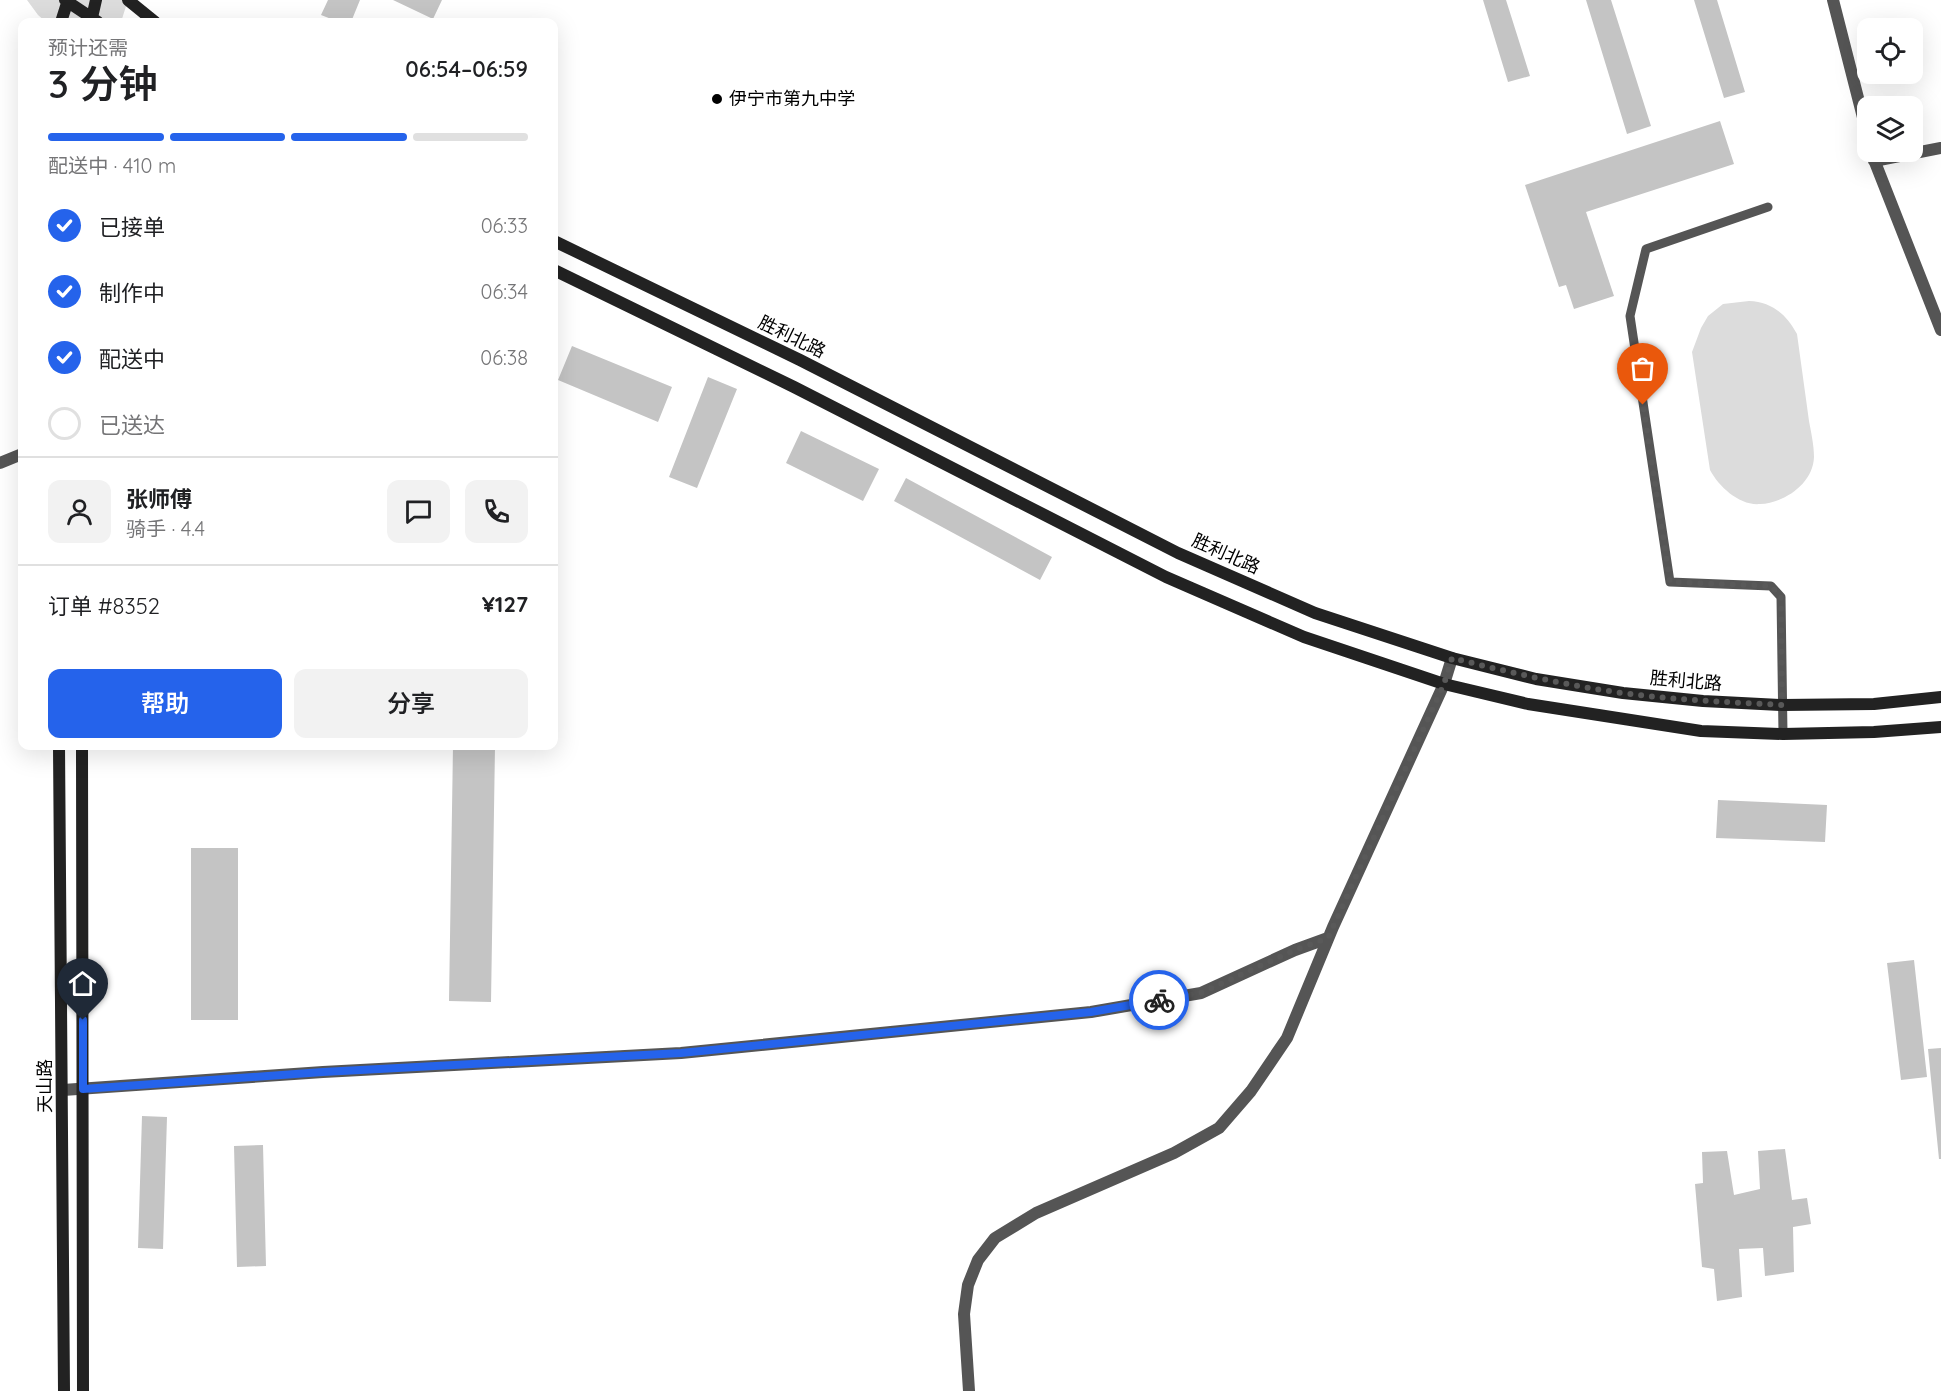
<!DOCTYPE html>
<html lang="zh">
<meta charset="utf-8">
<style>
body{margin:0;font-family:Quicksand,"Noto Sans SC",sans-serif;background:#f2f2f2;color:#202124;height:100vh;display:flex;flex-direction:column;font-size:22px;white-space:nowrap}
*{box-sizing:border-box;margin:0}
p{font-size:20px;color:#757577}
.icon{flex:none;width:33px;height:33px;fill:none;stroke:currentColor;stroke-width:2;stroke-linecap:round;stroke-linejoin:round}
.map{position:relative;flex:1;overflow:hidden}
.drawer{position:absolute;left:18px;top:18px;width:540px;height:732px;display:flex;flex-direction:column;background:#fff;border-radius:12px;box-shadow:0 6px 24px #0002}
.drawer>*{flex:none}
.fabs{position:absolute;left:1857px;top:18px;display:grid;gap:12px}
.fabs a{display:grid;place-items:center;width:66px;height:66px;border-radius:12px;background:#fff;box-shadow:0 6px 24px #0002;font-size:30px}
.pin{position:absolute;display:grid;place-items:center;width:51px;height:51px;color:#fff;margin:-62px -26px;border-radius:50% 50% 50% 0;rotate:-45deg;box-shadow:0 0 6px #0007}
.pin .icon{rotate:45deg}
.courier{position:absolute;display:grid;place-items:center;width:60px;height:60px;margin:-30px;border:4px solid #2563eb;border-radius:50%;background:#fff;color:#222;box-shadow:0 2px 8px #0007}
.head em{font-style:normal;font-weight:600}
.head div{display:flex;flex-direction:column-reverse}
.head{display:flex;align-items:center;justify-content:space-between;height:102px;padding:0 30px}
h1{font-size:39px;font-weight:600;line-height:45px}
.bar{display:grid;grid-template-columns:repeat(4,1fr);gap:9px 6px;align-content:center;height:72px;padding:0 30px}
.bar i{height:8px;border-radius:4px;background:#e0e0e0}
.bar .selected{background:#2563eb}
.bar p{grid-column:span 4}
.line{display:flex;align-items:center;gap:15px;padding:0 30px;border-top:2px solid #e0e0e0}
.line div{flex:1}
.round{display:grid;place-items:center;flex:none;width:63px;height:63px;border-radius:12px;background:#f2f2f2}
ol{padding:0 30px;list-style:none}
li{display:flex;align-items:center;gap:18px;height:66px}
li p{margin-inline-start:auto}
li .icon{padding:6px;border-radius:50%;background:#2563eb;color:#fff;stroke-width:4}
li:last-child{color:#757577}
li i{width:33px;height:33px;border:3px solid #e0e0e0;border-radius:50%}
.action{display:flex;gap:12px;margin-top:auto;padding:12px 30px}
.action a{flex:1;height:69px;border-radius:12px;background:#2563eb;color:#fff;font-size:24px;font-weight:600;line-height:69px;text-align:center}
.action a+a{background:#f2f2f2;color:#202124}
.map>svg:first-child{display:block}
.green{fill:#dcdcdc}
.building{fill:#c4c4c4}
.lines{fill:none;stroke-linecap:round;stroke-linejoin:round}
.service{stroke:#555;stroke-width:9}
.minor{stroke:#555;stroke-width:12}
.secondary{stroke:#222;stroke-width:12}
.done{stroke:#595959;stroke-width:6;stroke-dasharray:0 10.8}
.route{stroke:#2563eb;stroke-width:8}
.poi-dot{fill:#000;stroke:#fff;stroke-width:2}
.labels{text-anchor:middle;stroke-width:4.5;stroke-linejoin:round;paint-order:stroke}
.poi-label{font-size:18px;fill:#000;stroke:#fff;text-anchor:start}
.street-label{font-size:18px;fill:#000;stroke:#fff}
</style>
<div class="map">
<svg width="1941" height="1391" viewBox="0 0 1941 1391">
<rect width="100%" height="100%" fill="#fff"/>
<path class="green" d="M 27,0 L 128,0 L 121,22 L 46,22 L 38,15 Z
M 1749,301 C 1772,302 1786,314 1797,334 C 1801,363 1805,392 1809,421 C 1811,432 1814,445 1814,457 C 1813,484 1784,503 1760,504 C 1740,506 1719,487 1710,470 L 1692,352 L 1701,328 L 1708,316 L 1723,304 Z"/>
<path class="building" d="M 328,0 L 360,0 L 351,22 L 339,22 L 321,15 Z
M 393,0 L 442,0 L 433,19 Z
M 1483,0 L 1506,0 L 1530,76 L 1508,82 Z
M 1586,0 L 1611,0 L 1651,126 L 1627,134 Z
M 1694,0 L 1717,0 L 1745,92 L 1724,98 Z
M 1720,121 L 1734,164 L 1586,212 L 1614,296 L 1574,309 L 1566,285 L 1559,287 L 1525,185 Z
M 572,346 L 672,387 L 658,422 L 558,380 Z
M 708,377 L 737,389 L 697,488 L 669,477 Z
M 801,431 L 879,469 L 863,501 L 786,463 Z
M 906,478 L 1052,557 L 1040,580 L 894,501 Z
M 453,746 L 495,746 L 491,1002 L 449,1001 Z
M 1718,800 L 1827,805 L 1825,842 L 1716,838 Z
M 191,848 L 238,848 L 238,1020 L 191,1020 Z
M 1914,960 L 1927,1077 L 1901,1080 L 1887,963 Z
M 1941,1048 L 1941,1159 L 1939,1159 L 1928,1049 Z
M 142,1116 L 167,1117 L 163,1249 L 138,1248 Z
M 263,1145 L 266,1266 L 237,1267 L 234,1146 Z
M 1785,1149 L 1792,1200 L 1807,1198 L 1811,1224 L 1793,1227 L 1794,1272 L 1765,1276 L 1763,1248 L 1739,1249 L 1742,1297 L 1717,1301 L 1714,1269 L 1702,1267 L 1695,1184 L 1703,1183 L 1702,1152 L 1727,1151 L 1734,1195 L 1760,1189 L 1758,1151 Z"/>
<g class="lines">
<path class="service" d="M 1768,207 L 1646,249 L 1630,316 L 1670,582 L 1771,586 L 1781,597 L 1783,734"/>
<path class="minor" d="M 1833,0 L 1868,137
M 1871,152 L 1941,330
M 1874,161 L 1941,148
M 0,463 L 22,454
M 63,1090 L 323,1072 L 681,1053 L 1091,1012 L 1201,993 L 1295,950 L 1328,938
M 969,1391 L 964,1314 L 968,1285 L 978,1260 L 995,1238 L 1036,1213 L 1174,1153 L 1219,1128 L 1251,1091 L 1287,1038 L 1333,927 L 1444,684 L 1452,658"/>
<path class="secondary" d="M 65,0 L 98,22
M 128,0 L 155,22
M 61,22 L 68,0
M 91,22 L 96,0
M 554,241 L 800,360 L 1178,553 L 1315,613 L 1452,658 L 1536,679 L 1623,693 L 1703,701 L 1782,705 L 1874,704 L 1941,697
M 554,270 L 794,387 L 1166,577 L 1304,637 L 1444,684 L 1528,704 L 1701,731 L 1783,734 L 1874,732 L 1941,727
M 59,746 L 64,1391
M 82,746 L 83,1391"/>
</g>
<g class="lines">
<path class="done" d="M 1159,1000 L 1201,993 L 1295,950 L 1328,938 L 1444,684 L 1452,658 C 1508,672 1564,685 1622,693 C 1675,700 1728,702 1782,705 L 1781,597 L 1771,586 L 1670,582 L 1643,405"/>
<path class="route" d="M 83,1020 L 83,1089 L 323,1072 L 681,1053 L 1091,1012 L 1159,1000"/>
</g>
<circle class="poi-dot" cx="717" cy="99" r="6"/>
<g class="labels">
<g class="poi-label">
<text x="729" y="105">伊宁市第九中学</text>
</g>
<g class="street-label">
<text transform="translate(792 337) rotate(26)" y="6">胜利北路</text>
<text transform="translate(1226 554) rotate(24)" y="6">胜利北路</text>
<text transform="translate(1686 681) rotate(5)" y="6">胜利北路</text>
<text transform="translate(45 1086) rotate(-90)" y="6">天山路</text>
</g>
</g>
</svg>
<div class="fabs">
<a><svg class="icon" aria-label="locate" viewBox="0 0 24 24"><circle cx="12" cy="12" r="6"/><path d="M12 2v4M12 18v4M2 12h4M18 12h4"/></svg></a>
<a><svg class="icon" aria-label="layers" viewBox="0 0 24 24"><path d="M12 4l9 5-9 5-9-5zM3 14l9 5 9-5"/></svg></a>
</div>
<div class="pin" style="left:1643px;top:405px;background:#ea580c"><svg class="icon" aria-label="bag" viewBox="0 0 24 24"><path d="M5 8h14l-1 12H6zM9 8a3 3 0 0 1 6 0"/></svg></div>
<div class="pin" style="left:83px;top:1020px;background:#1f2937"><svg class="icon" aria-label="home" viewBox="0 0 24 24"><path d="M3 11l9-7 9 7M6 9v11h12V9"/></svg></div>
<div class="courier" style="left:1159px;top:1000px"><svg class="icon" aria-label="bike" viewBox="0 0 24 24"><circle cx="6" cy="16" r="4"/><circle cx="18" cy="16" r="4"/><path d="M6 16l4-8h5l3 8M10 8l3 8H6M13 5h3"/></svg></div>
<section class="drawer">
<div class="head"><div><h1>3 分钟</h1><p>预计还需</p></div><em>06:54–06:59</em></div>
<div class="bar"><i class="selected"></i><i class="selected"></i><i class="selected"></i><i></i><p>配送中 · 410 m</p></div>
<ol>
<li><svg class="icon" aria-label="check" viewBox="0 0 24 24"><path d="M5 12l5 5 9-10"/></svg>已接单<p>06:33</p></li>
<li><svg class="icon" aria-label="check" viewBox="0 0 24 24"><path d="M5 12l5 5 9-10"/></svg>制作中<p>06:34</p></li>
<li><svg class="icon" aria-label="check" viewBox="0 0 24 24"><path d="M5 12l5 5 9-10"/></svg>配送中<p>06:38</p></li>
<li><i></i>已送达</li>
</ol>
<div class="line" style="height:108px"><a class="round"><svg class="icon" aria-label="person" viewBox="0 0 24 24"><circle cx="12" cy="8" r="4"/><path d="M4 21q1-7 8-7t8 7"/></svg></a><div><b>张师傅</b><p>骑手 · 4.4</p></div><a class="round"><svg class="icon" aria-label="chat" viewBox="0 0 24 24"><path d="M4 5h16v11H9l-5 4z"/></svg></a><a class="round"><svg class="icon" aria-label="phone" viewBox="0 0 24 24"><path d="M5 4h4l2 5-3 2q2 4 5 5l2-3 5 2v4C11 20 4 13 5 4z"/></svg></a></div>
<div class="line" style="height:78px"><div>订单 #8352</div><b>¥127</b></div>
<div class="action"><a>帮助</a><a>分享</a></div>
</section>
</div>
